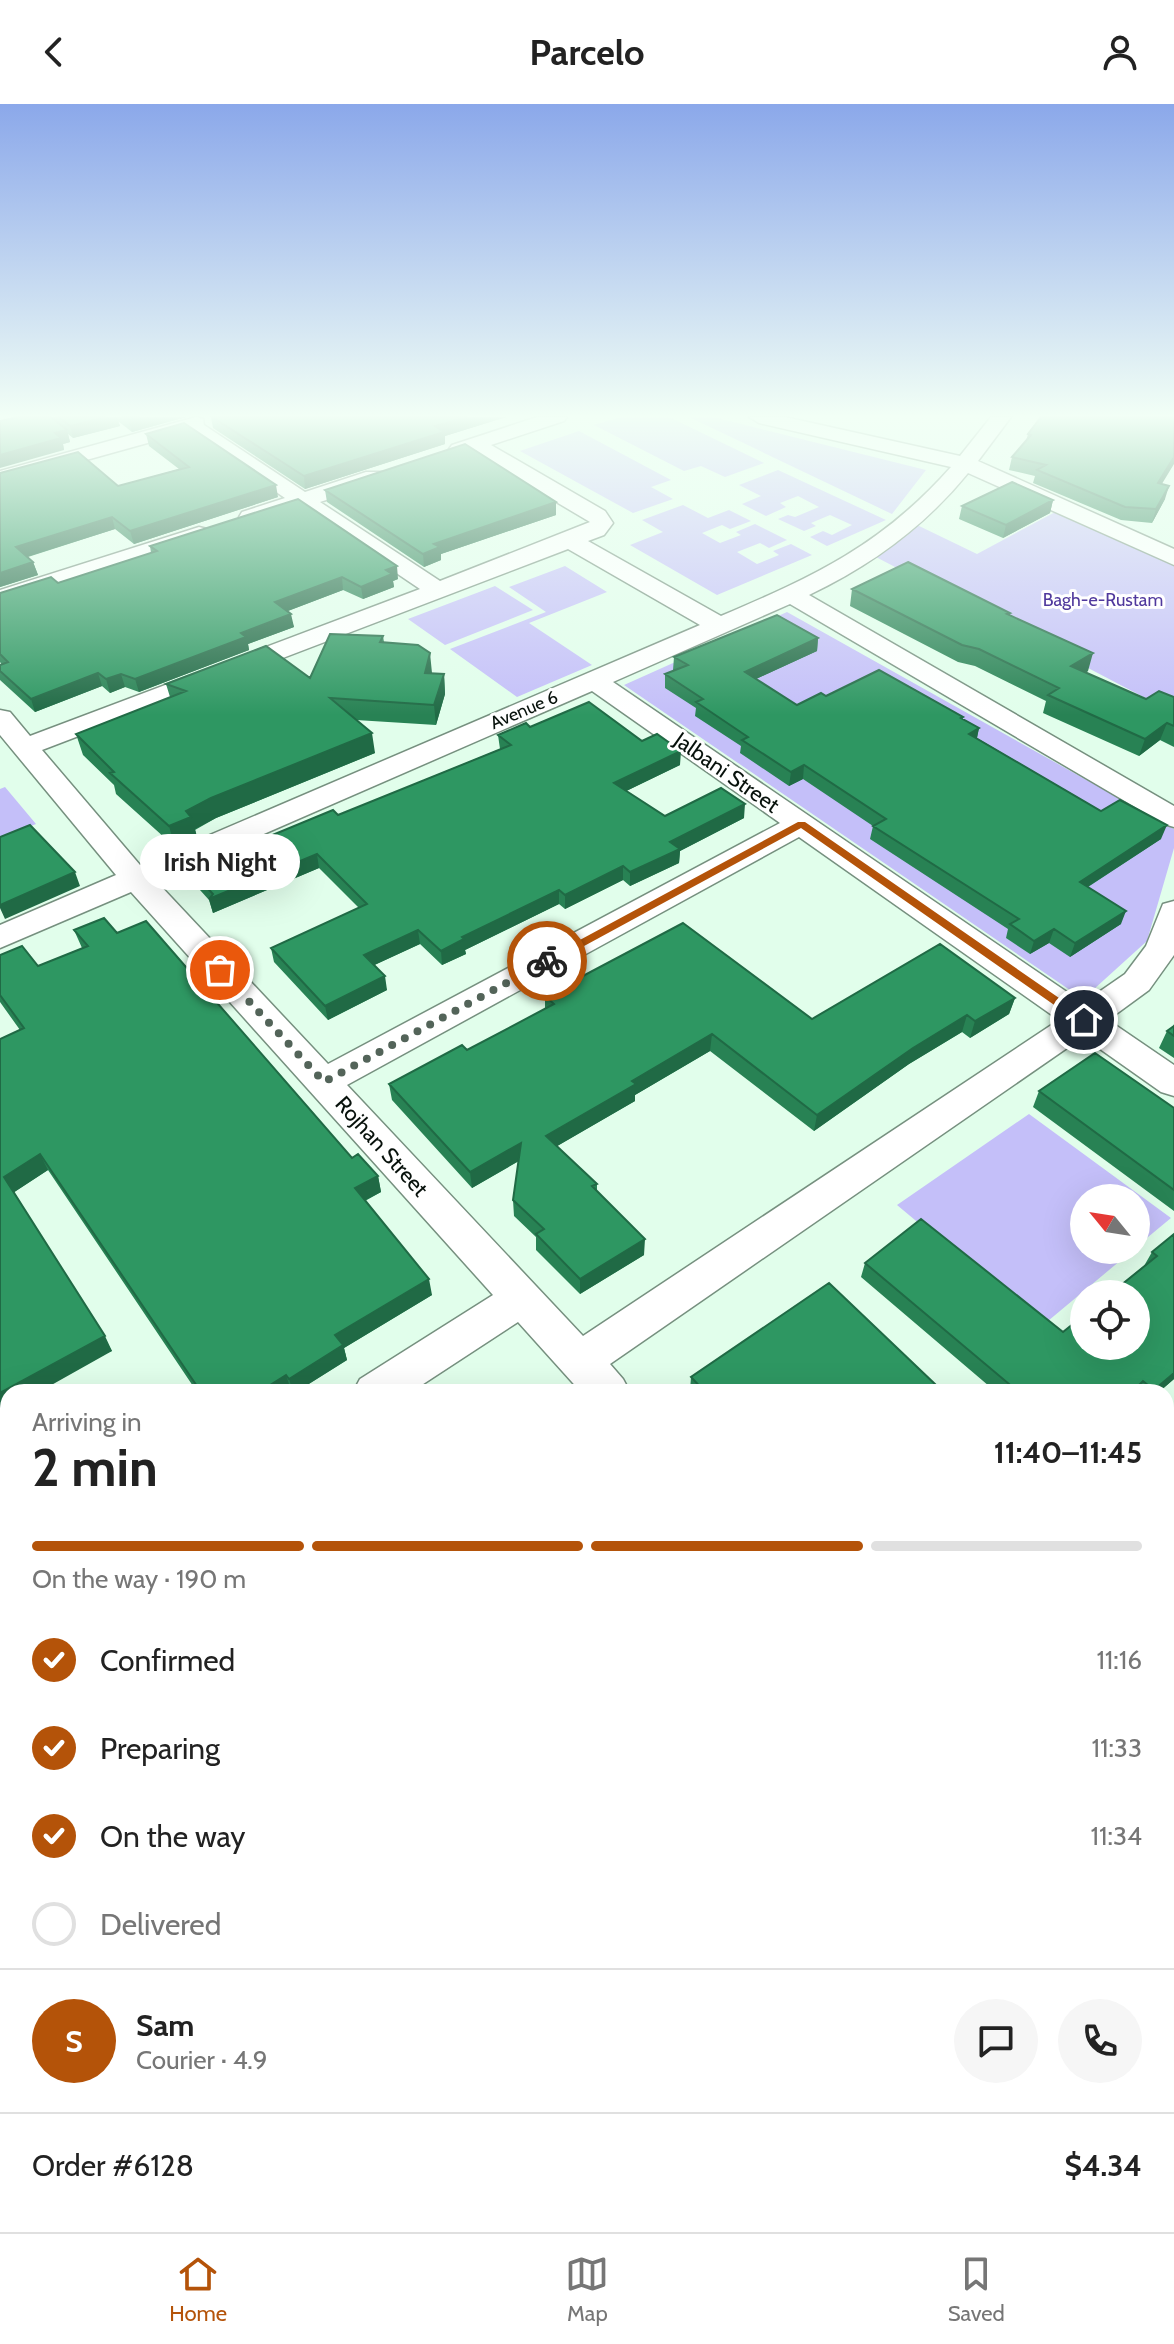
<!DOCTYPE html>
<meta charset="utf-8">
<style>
body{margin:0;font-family:Cabin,sans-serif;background:#f6f6f6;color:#222;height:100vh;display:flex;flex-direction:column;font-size:30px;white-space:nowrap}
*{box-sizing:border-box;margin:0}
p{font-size:26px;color:#767676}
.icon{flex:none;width:44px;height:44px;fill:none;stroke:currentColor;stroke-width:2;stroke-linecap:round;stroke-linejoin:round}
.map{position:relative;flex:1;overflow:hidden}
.side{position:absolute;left:0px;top:1280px;width:1174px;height:848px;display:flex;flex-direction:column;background:#fff;border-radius:24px 24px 0 0;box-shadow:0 8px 32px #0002}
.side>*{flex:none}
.needle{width:52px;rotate:300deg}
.controls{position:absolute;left:1070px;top:1080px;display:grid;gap:16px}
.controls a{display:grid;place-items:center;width:80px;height:80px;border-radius:50%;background:#fff;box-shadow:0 8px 32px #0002;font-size:40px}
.pin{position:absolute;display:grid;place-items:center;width:68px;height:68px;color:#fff;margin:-34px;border:4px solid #fff;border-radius:50%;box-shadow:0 2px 8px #0007}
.courier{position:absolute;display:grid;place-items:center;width:80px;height:80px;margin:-40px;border:6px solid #b45309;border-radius:50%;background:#fff;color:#222;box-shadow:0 2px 10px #0007}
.bubble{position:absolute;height:56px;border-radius:28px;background:#fff;box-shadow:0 8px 32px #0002;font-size:26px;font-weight:700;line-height:56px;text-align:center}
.summary em{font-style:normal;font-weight:700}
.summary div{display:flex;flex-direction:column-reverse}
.summary{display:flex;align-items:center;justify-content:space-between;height:136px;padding:0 32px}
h1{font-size:52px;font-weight:700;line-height:60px}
.bar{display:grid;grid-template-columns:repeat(4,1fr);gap:12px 8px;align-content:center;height:96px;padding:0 32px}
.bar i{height:10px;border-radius:6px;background:#e0e0e0}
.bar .current{background:#b45309}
.bar p{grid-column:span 4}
.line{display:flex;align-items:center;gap:20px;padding:0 32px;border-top:2px solid #e0e0e0}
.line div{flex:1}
.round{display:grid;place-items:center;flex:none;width:84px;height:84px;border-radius:42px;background:#f6f6f6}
ol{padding:0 32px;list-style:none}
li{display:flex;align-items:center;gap:24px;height:88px}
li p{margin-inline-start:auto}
li .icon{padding:8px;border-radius:50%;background:#b45309;color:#fff;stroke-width:4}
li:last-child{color:#767676}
li i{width:44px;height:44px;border:4px solid #e0e0e0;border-radius:50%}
header{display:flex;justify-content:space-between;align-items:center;height:104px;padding:0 32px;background:#fff;font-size:36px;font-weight:700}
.tabs{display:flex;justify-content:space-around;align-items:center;height:112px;border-top:2px solid #e0e0e0;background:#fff;font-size:22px;color:#767676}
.tabs a{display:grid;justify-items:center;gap:4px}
.tabs .current{color:#b45309}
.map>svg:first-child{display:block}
.green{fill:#c4bff9}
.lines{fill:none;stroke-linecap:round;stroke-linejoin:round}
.street-casing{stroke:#76907f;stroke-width:3}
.primary-casing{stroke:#fff;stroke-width:3}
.street{fill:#fff;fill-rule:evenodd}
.primary{fill:#93e3b9;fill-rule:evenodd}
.wall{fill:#288254}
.shaded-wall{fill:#206a45}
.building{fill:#2e9762;stroke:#206a45;stroke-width:2}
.route{fill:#b45309}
.done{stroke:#536459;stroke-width:8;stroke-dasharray:0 14.4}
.labels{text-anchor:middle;stroke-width:6;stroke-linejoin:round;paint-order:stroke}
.far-park-label{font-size:18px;fill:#50399d;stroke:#fff}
.far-street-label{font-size:18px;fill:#07110b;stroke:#fff}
.street-label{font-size:22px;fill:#07110b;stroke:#fff}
</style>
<header><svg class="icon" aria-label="back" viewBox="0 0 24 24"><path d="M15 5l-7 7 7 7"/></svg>Parcelo<svg class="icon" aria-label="person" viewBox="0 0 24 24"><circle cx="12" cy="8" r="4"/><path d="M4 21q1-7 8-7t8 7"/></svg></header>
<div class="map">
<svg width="1174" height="2128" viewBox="0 0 1174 2128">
<rect width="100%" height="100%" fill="#e1feeb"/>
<path class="green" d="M 621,313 L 669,313 L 764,359 L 725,373 L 701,362 L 684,367 L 594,321 Z
M 689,313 L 713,313 L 926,366 L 892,410 Z
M 579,327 L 671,376 L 651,383 L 673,395 L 633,409 L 520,347 Z
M 778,366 L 886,416 L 827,442 L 810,433 L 823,427 L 832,431 L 852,421 L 830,411 L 811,419 L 816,422 L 804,427 L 778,415 L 788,411 L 795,413 L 819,403 L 798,392 L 780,399 L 786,403 L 766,412 L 742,400 L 761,392 L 739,381 Z
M 683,401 L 708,414 L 729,406 L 751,417 L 730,425 L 722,421 L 702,429 L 720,439 L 741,431 L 736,428 L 755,420 L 787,436 L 769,444 L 760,439 L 737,448 L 757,460 L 779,451 L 773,447 L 791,440 L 812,451 L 717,491 L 630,441 L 663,428 L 642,416 Z
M 1061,405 L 1174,455 L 1174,609 L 874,452 L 917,421 L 977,450 Z
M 565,462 L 607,488 L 529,519 L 592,561 L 517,593 L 450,545 L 546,508 L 509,483 Z
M 495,482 L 533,506 L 445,541 L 408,515 Z
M 787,508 L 1174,725 L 1174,744 L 1147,837 L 1083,895 L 624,581 Z
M 5,683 L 36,720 L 0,734 L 0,685 Z
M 1029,1010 L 1171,1114 L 1136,1143 L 1136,1094 L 1084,1094 L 1084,1146 L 1133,1146 L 1042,1222 L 897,1101 Z"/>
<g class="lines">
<g class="street-casing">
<path id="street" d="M 196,313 L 203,315 L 204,321 L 305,388 L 366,368 L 382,368 L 385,373 L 382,378 L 320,398 L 440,477 L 590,418 L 472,348 L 459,351 L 449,345 L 452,341 L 537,313 L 567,313 L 564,317 L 491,341 L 605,407 L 613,419 L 604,431 L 588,437 L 721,512 C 815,472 882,441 951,363 L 759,319 L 749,313 L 785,313 L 960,352 L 991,313 L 1011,313 L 978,357 L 1174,445 L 1174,461 L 968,369 C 924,423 872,461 809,491 L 1174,702 L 1174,723 L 1164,720 L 790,500 L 613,578 L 1083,899 L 1125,870 L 1146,842 L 1163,800 L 1174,797 L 1174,851 L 1149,886 L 1108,916 L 1174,961 L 1174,992 L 1161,988 L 1083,933 L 610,1260 L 623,1275 L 630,1288 L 581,1288 L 518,1218 L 411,1288 L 353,1288 L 360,1275 L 493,1191 L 131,788 L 0,844 L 0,821 L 116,771 L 0,631 L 0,606 L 10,608 L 30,632 L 420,485 L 300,404 L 250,420 L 242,418 L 239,413 L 242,408 L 285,394 L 187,328 L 0,380 L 0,367 ZM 568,445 L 700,521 L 140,761 L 42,646 ZM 592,587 L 780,719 L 328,960 L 156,777 ZM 799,733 L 1059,916 L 583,1232 L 347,981 Z
M 199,423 L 207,425 L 210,430 L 207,435 L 0,501 L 0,486 Z
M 8,1498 L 8,1548 L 0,1551 L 0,1501 Z"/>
</g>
<g class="primary-casing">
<path id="primary" d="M 1174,1476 L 1174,1535 L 1166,1539 L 1166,1479 Z
M 1174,1596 L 1174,1661 L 1166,1664 L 1166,1600 Z
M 0,2032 L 8,2035 L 8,2113 L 0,2110 Z
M 19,2120 L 99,2120 L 103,2128 L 23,2128 Z
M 385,2120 L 480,2120 L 476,2128 L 381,2128 Z
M 665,2120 L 743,2120 L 739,2128 L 661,2128 Z"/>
</g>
<use href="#street" class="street"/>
<use href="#primary" class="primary"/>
</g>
<path class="wall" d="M 18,313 L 186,313 L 132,328 L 118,317 L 120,322 L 73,334 L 68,330 L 70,338 L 63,340 L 64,346 Z
M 211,313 L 506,313 L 445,332 L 445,340 L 305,385 L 213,324 Z
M 146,330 L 278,393 L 134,440 L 115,425 L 28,453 L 33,458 L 38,471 L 0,483 L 0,369 L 118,382 L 179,365 L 149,342 Z
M 1028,330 L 1161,380 L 1165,395 L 1152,419 L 1121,416 L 1033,379 L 1035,372 L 1009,366 L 1012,353 L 1026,337 Z
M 325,386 L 556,411 L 441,450 L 441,456 L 424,463 L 327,398 Z
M 1053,396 L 1050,409 L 1003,434 L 959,415 L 962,402 Z
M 150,442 L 398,475 L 393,477 L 394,483 L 363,495 L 343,486 L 288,507 L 294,523 L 248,540 L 249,546 L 139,588 L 125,583 L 110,589 L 102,582 L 35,608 L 0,576 L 0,561 L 2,561 L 0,558 L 0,489 L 58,479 L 151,449 Z
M 852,485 L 1010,509 L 1009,512 L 1088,567 L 1085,569 L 1146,595 L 1174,593 L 1174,643 L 1160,636 L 1139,652 L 1043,609 L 1046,597 L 975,562 L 958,558 L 850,502 Z
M 383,532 L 384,538 L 432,569 L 444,570 L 445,590 L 436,621 L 356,616 L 375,649 L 216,714 L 195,726 L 197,733 L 175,743 L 116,690 L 114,681 L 83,651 L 76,630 L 170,593 L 166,580 L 310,574 Z
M 818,534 L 817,547 L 756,575 L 797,601 L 826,592 L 963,613 L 963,615 L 979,624 L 977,634 L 1101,707 L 1161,735 L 1088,783 L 1121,820 L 1070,853 L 1049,839 L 1030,850 L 1006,834 L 1008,825 L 870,735 L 873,722 L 803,675 L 789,682 L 740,649 L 741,642 L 695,612 L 696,604 L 665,584 L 665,570 L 675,567 L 673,566 L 674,553 Z
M 530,623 L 642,637 L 680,661 L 626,687 L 665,712 L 744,714 L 680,747 L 679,759 L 630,782 L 623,776 L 565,805 L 559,800 L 465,846 L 466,850 L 442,861 L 420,840 L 374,861 L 387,886 L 328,916 L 274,858 L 271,844 L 359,804 L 319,764 L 213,809 L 209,796 L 191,776 L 187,762 L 196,758 L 193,748 L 231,761 L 253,739 L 338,711 L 500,645 L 498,631 Z
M 74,826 L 117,829 L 352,1054 L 378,1072 L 381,1088 L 365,1097 L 432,1191 L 344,1244 L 347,1256 L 296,1288 L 293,1288 L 291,1286 L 288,1288 L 197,1288 L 48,1066 L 14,1088 L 112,1247 L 8,1288 L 8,1305 L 0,1310 L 20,926 L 0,898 L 0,851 L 38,862 L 82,844 Z
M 545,892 L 812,915 L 1015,894 L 1009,910 L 970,934 L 962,928 L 909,960 L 814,1027 L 710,947 L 635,991 L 635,997 L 557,1042 L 597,1080 L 597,1087 L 644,1151 L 580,1190 L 536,1146 L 536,1133 L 514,1112 L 513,1096 L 519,1057 L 472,1084 L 392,996 L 389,980 L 467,946 L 545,905 Z
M 1174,920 L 1174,954 L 1159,944 L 1167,927 L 1173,923 Z
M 1039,987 L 1174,1004 L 1174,1107 L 1033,1003 Z
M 1174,1130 L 1174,1275 L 1159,1288 L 996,1288 L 861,1173 L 865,1159 L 1063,1228 L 1144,1162 L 1152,1148 Z
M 691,1273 L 937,1282 L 935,1288 L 692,1288 L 690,1286 Z"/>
<path class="shaded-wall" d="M 106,313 L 117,313 L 120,322 L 73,334 L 70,322 Z
M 140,313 L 186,313 L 132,328 L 129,316 Z
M 467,313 L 506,313 L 445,332 L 445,340 L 305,385 L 304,372 L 435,322 Z
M 67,326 L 70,338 L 63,340 L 64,346 L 0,364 L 0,351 L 55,329 Z
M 1174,353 L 1174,360 L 1154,393 L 1158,379 Z
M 276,381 L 278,393 L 134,440 L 130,427 Z
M 1169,382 L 1165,395 L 1152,419 L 1156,405 Z
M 1053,396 L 1050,409 L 1003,434 L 1006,421 Z
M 556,398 L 556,411 L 441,450 L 441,456 L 424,463 L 423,450 L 434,440 Z
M 112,413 L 115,425 L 20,455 L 16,443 Z
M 33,458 L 38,471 L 0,483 L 0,469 Z
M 397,462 L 398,475 L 393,477 L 394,483 L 363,495 L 361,483 L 386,466 Z
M 342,473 L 343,486 L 277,511 L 275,498 Z
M 291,510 L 294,523 L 248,540 L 249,546 L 139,588 L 135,575 L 241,529 Z
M 818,534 L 817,547 L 743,581 L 745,568 Z
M 430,549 L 432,569 L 425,569 Z
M 1093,549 L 1088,567 L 1066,580 L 1071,562 Z
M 98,569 L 102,582 L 35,608 L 31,595 Z
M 121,570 L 125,583 L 110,589 L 106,575 Z
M 444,570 L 445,590 L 436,621 L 434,601 Z
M 1167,619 L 1160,636 L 1139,652 L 1145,635 Z
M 979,624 L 976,638 L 969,630 Z
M 372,629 L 375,649 L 216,714 L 195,725 L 197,733 L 175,743 L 169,722 L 186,707 L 211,694 Z
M 681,647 L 680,661 L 614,693 L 614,679 Z
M 804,661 L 803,675 L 789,682 L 791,668 Z
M 745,700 L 744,714 L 680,747 L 679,759 L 630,782 L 630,768 L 670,738 Z
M 1167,721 L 1161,735 L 1075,791 L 1080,778 Z
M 317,750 L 319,764 L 213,809 L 209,795 Z
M 623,762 L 623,776 L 565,805 L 565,791 Z
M 75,768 L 80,782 L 5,815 L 0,804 L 0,801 Z
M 559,786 L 559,800 L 465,846 L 466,850 L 442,861 L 441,847 L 462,833 Z
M 1126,807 L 1121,820 L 1070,853 L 1075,839 Z
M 1054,825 L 1049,839 L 1030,850 L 1034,837 Z
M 418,826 L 420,840 L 366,865 L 364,851 Z
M 385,872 L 387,886 L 328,916 L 325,902 Z
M 1015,894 L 1009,910 L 970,934 L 975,917 Z
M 967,911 L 962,928 L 909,960 L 814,1027 L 817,1011 L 913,944 Z
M 712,930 L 710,947 L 635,991 L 635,997 L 547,1048 L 546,1032 L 632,977 Z
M 521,1039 L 522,1055 L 472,1084 L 470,1068 Z
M 40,1050 L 48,1066 L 13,1089 L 4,1073 Z
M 378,1072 L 381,1088 L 358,1100 L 355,1084 Z
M 645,1135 L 644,1151 L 580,1190 L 580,1175 Z
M 429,1175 L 432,1191 L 344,1244 L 347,1256 L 296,1288 L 293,1288 L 289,1275 L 335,1231 Z
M 105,1232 L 112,1247 L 39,1288 L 8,1288 L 8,1305 L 0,1310 L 0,1289 Z
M 1174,1269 L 1174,1275 L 1159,1288 L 1153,1288 Z
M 286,1271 L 291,1286 L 288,1288 L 259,1288 Z"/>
<path class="building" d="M 18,313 L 51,313 L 67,326 L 55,329 L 61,334 L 0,351 L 0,317 Z
M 59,313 L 106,313 L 70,322 Z
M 125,313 L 140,313 L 129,316 Z
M 212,313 L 467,313 L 435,322 L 444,328 L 304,372 Z
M 1041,313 L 1174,313 L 1174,353 L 1158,379 L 1169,382 L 1156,405 L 1125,403 L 1037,366 L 1046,361 L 1012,353 L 1031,331 L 1028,330 Z
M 184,319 L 276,381 L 130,427 L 112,413 L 16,443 L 33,458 L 0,469 L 0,369 L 78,348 L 118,382 L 189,363 L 146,330 Z
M 465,340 L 556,398 L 434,440 L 440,443 L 423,450 L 325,386 Z
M 1012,378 L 1053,396 L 1006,421 L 962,402 Z
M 298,395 L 397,462 L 386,466 L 392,470 L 361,483 L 342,473 L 275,498 L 291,510 L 241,529 L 246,533 L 135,575 L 121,570 L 106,575 L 98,569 L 31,595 L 0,567 L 0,561 L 8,558 L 0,550 L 0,489 L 51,473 L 58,479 L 157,447 L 150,442 Z
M 908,458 L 1010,509 L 1007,510 L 1093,549 L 1071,562 L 1146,595 L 1159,587 L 1174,593 L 1174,622 L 1167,619 L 1145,635 L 1048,591 L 1059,584 L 979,545 L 962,541 L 852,485 Z
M 777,511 L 818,534 L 745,568 L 797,601 L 821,589 L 826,592 L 879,566 L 963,613 L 961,614 L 979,624 L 969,630 L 1101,707 L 1120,696 L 1167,721 L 1080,778 L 1126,807 L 1075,839 L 1054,825 L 1034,837 L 1010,820 L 1019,815 L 873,722 L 886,715 L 804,661 L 791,668 L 742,636 L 748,633 L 696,598 L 703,595 L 665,570 L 688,561 L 674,553 Z
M 330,530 L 383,532 L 380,538 L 418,541 L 430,549 L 425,569 L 444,570 L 434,601 L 330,594 L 372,629 L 211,694 L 186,707 L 191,713 L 169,722 L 110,669 L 114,668 L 76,630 L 186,587 L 166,580 L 266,542 L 310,574 Z
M 589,598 L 642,637 L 657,630 L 681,647 L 614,679 L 665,712 L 721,684 L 745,700 L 670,738 L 680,745 L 630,768 L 623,762 L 565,791 L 559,786 L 462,833 L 464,835 L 441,847 L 418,826 L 364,851 L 385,872 L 325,902 L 271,844 L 367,800 L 317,750 L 209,795 L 213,790 L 187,762 L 202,756 L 193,748 L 212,740 L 231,761 L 247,734 L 253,739 L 333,706 L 338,711 L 511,641 L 498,631 L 526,619 L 530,623 Z
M 30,721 L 75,768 L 0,801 L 0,733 Z
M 104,814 L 117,829 L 146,817 L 352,1054 L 358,1050 L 378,1072 L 355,1084 L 429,1175 L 335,1231 L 343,1241 L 289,1275 L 286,1271 L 259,1288 L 201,1288 L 40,1050 L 4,1073 L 105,1232 L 0,1289 L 0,935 L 24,924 L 0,891 L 0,851 L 22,842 L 38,862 L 88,842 L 74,826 Z
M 683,819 L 812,915 L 940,840 L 1015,894 L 975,917 L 967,911 L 913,944 L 817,1011 L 712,930 L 632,977 L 636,980 L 546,1032 L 597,1080 L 592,1082 L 645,1135 L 580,1175 L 536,1130 L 544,1125 L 513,1096 L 521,1039 L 470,1068 L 389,980 L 462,941 L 467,946 L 554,900 L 545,892 Z
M 1174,922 L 1174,932 L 1167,927 Z
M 1095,949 L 1174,1004 L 1174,1086 L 1039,987 Z
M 921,1115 L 1063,1228 L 1084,1211 L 1084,1242 L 1136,1242 L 1136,1190 L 1110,1190 L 1157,1152 L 1152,1148 L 1174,1130 L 1174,1269 L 1154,1286 L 1143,1277 L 1132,1288 L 1012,1288 L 1015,1285 L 865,1159 Z
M 829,1179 L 937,1282 L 929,1288 L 705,1288 L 691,1273 Z
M 8,1533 L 8,1741 L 0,1724 L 0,1538 Z"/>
<linearGradient id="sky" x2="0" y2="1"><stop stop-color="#8ba8ea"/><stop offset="0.51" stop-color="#f2fff6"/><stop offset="1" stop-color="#f2fff6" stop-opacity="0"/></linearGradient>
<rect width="1174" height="611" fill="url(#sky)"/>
<path class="route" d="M 798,718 L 805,718 L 1088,914 L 1088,919 L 1080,919 L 801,724 L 551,860 L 541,857 Z"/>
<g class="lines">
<path class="done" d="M 220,866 L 324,978 L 547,857"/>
</g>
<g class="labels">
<g class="far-park-label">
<text x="1103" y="502">Bagh-e-Rustam</text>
</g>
<g class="far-street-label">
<text transform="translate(524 606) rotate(-23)" y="6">Avenue 6</text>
</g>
<g class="street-label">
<text transform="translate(727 668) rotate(35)" y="8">Jalbani Street</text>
<text transform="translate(382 1042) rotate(48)" y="8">Rojhan Street</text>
</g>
</g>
</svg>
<div class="controls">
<a><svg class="needle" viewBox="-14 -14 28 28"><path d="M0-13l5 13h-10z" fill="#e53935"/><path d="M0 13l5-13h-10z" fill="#767676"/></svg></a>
<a><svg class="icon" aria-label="locate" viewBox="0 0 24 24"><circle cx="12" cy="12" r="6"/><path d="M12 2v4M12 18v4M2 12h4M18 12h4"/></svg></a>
</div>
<div class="pin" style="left:220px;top:866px;background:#ea580c"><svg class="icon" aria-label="bag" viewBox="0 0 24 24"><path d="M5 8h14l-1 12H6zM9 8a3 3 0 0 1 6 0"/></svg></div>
<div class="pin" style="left:1084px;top:916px;background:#1f2937"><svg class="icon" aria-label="home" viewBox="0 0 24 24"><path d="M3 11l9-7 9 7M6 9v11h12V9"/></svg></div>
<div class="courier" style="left:547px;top:857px"><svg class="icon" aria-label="bike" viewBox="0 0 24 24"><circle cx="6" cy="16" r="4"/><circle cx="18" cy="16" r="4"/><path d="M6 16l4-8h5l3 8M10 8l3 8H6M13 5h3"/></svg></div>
<div class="bubble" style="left:140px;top:730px;width:160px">Irish Night</div>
<section class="side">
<div class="summary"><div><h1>2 min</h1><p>Arriving in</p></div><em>11:40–11:45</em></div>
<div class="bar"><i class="current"></i><i class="current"></i><i class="current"></i><i></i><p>On the way · 190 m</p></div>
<ol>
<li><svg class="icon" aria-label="check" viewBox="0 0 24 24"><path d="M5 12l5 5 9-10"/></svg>Confirmed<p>11:16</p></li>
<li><svg class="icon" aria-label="check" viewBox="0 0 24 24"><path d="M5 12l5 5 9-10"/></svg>Preparing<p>11:33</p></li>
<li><svg class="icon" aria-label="check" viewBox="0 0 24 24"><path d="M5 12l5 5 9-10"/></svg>On the way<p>11:34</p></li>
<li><i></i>Delivered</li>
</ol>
<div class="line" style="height:144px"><b class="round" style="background:#b45309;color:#fff">S</b><div><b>Sam</b><p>Courier · 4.9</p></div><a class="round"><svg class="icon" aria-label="chat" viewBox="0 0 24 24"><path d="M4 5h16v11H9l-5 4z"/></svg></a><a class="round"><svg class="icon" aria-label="phone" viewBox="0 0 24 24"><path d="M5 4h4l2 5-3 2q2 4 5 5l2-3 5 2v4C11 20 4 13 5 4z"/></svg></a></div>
<div class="line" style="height:104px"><div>Order #6128</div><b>$4.34</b></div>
</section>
</div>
<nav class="tabs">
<a class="current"><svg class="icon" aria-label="home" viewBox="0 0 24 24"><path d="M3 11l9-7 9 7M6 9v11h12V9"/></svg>Home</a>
<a><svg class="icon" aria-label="map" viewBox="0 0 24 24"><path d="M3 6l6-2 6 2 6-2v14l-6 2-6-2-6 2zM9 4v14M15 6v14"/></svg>Map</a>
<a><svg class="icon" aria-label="saved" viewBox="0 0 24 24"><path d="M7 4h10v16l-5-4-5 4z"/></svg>Saved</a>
</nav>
